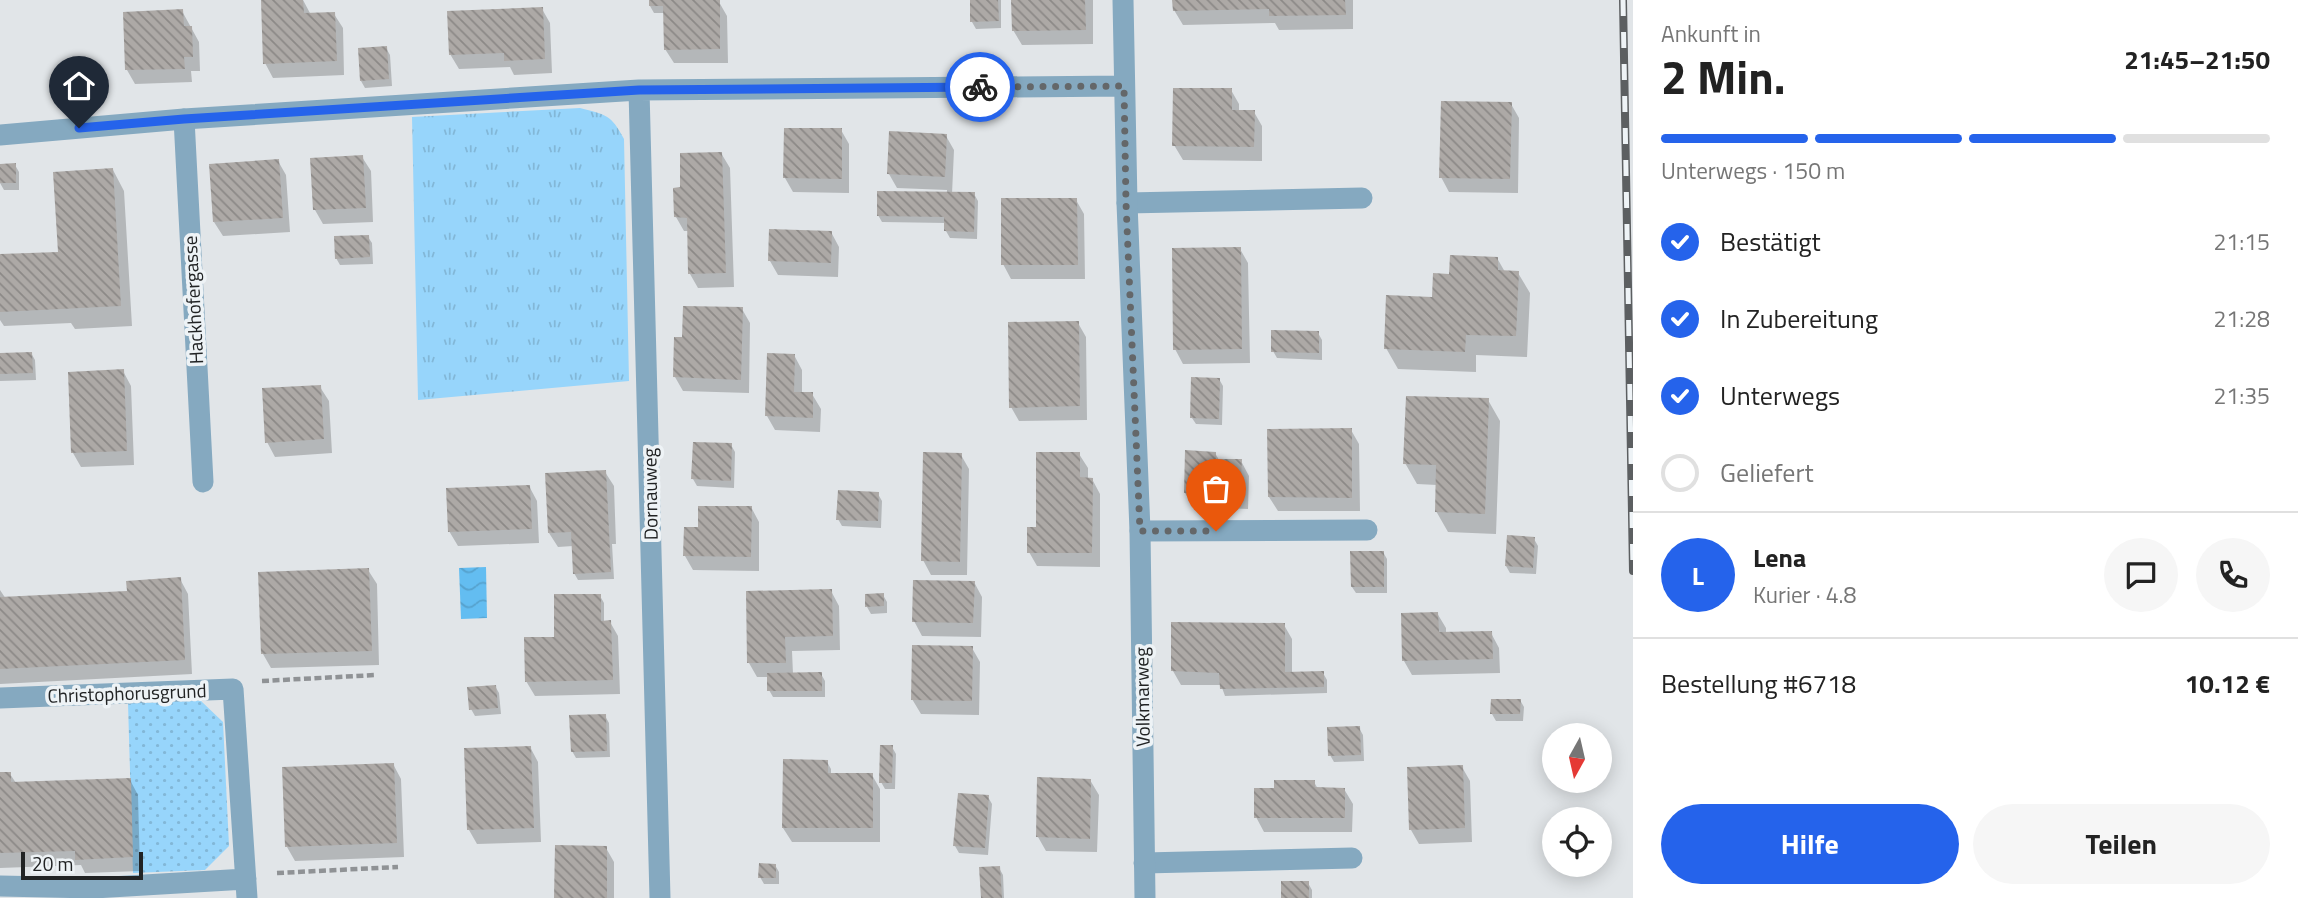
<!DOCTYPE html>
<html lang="de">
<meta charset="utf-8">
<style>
body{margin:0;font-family:"Titillium Web",sans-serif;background:#f6f6f6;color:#222;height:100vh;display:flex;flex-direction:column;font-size:26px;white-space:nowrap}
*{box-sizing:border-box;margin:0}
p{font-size:23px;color:#767676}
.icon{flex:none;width:38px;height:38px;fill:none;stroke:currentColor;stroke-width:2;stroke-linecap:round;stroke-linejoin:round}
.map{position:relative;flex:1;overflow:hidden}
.side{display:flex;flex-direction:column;background:#fff;width:665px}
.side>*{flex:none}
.needle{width:46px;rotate:188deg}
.controls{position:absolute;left:1542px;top:723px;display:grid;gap:14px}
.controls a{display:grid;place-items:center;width:70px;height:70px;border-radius:50%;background:#fff;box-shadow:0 4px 18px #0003;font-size:35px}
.scale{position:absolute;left:21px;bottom:18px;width:122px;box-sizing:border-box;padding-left:7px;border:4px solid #212324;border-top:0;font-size:19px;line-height:24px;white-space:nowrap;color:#212324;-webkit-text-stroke:5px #eef3f6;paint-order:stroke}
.pin{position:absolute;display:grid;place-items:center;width:60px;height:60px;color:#fff;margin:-72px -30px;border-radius:50% 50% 50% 0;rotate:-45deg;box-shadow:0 0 7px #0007}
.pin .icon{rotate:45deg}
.courier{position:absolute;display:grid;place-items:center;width:70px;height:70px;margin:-35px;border:5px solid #2563eb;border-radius:50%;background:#fff;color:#222;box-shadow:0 2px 9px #0007}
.overview em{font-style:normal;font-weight:700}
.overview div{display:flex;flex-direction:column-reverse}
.overview{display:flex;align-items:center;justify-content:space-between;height:119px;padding:0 28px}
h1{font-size:46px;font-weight:700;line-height:52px}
.bar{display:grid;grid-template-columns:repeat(4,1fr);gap:10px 7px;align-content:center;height:84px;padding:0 28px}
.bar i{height:9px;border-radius:5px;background:#e0e0e0}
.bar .active{background:#2563eb}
.bar p{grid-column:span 4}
.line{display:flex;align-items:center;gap:18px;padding:0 28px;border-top:2px solid #e0e0e0}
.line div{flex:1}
.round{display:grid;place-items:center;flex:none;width:74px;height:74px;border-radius:37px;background:#f6f6f6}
ol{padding:0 28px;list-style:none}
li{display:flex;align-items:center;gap:21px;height:77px}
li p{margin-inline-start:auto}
li .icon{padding:7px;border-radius:50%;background:#2563eb;color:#fff;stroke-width:4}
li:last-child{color:#767676}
li i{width:38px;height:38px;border:4px solid #e0e0e0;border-radius:50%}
.cta{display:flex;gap:14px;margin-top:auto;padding:14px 28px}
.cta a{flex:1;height:80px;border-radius:42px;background:#2563eb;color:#fff;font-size:28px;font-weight:700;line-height:80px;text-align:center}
.cta a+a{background:#f6f6f6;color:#222}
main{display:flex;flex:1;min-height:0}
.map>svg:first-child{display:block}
.grass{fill:url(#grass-tufts)}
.park{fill:url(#park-dots)}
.water{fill:url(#water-waves)}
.shadow{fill:#0003}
.building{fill:url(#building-back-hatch)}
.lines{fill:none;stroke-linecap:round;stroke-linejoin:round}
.path{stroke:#8f9295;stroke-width:4.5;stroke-dasharray:7 3.5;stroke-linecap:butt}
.service{stroke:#85a9c0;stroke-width:21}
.minor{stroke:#85a9c0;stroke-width:21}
.rail-casing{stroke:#5c5f61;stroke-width:8}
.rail{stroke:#eef3f6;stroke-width:5;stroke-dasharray:16;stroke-linecap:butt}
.done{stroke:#646769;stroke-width:7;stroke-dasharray:0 12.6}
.route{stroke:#2563eb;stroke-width:9}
.labels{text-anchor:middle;stroke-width:7;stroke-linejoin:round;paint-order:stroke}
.street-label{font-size:19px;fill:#212324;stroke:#eef3f6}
</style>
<main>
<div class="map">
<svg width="1633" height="898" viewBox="0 0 1633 898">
<defs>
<pattern id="grass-tufts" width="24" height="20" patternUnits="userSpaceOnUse" patternTransform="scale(1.75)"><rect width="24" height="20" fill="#97d5fb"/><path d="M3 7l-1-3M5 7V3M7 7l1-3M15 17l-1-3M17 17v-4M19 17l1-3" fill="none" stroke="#82b7d7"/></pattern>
<pattern id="park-dots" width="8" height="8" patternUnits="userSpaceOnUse" patternTransform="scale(1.75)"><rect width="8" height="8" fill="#97d5fb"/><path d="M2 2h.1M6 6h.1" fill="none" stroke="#82b7d7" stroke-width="1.8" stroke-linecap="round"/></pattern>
<pattern id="water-waves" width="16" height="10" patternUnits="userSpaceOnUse" patternTransform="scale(1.75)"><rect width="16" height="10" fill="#63bdf1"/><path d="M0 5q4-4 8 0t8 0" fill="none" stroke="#56a2ce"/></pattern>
<pattern id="building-back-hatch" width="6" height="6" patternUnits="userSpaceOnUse" patternTransform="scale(1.75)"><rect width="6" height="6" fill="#ada9a6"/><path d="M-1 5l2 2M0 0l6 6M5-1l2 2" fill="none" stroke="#8c8987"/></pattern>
</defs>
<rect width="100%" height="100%" fill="#e1e5e8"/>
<path class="grass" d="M 580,108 C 606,115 611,114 624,139 L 629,381 L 418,400 L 412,117 Z"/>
<path class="park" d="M 200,700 L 223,722 L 229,846 L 205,870 L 133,873 L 128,703 Z"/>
<path class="water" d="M 486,567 L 487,618 L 461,619 L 459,568 Z"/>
<path class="shadow" d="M 284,0 L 303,0 L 311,15 L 334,14 L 343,28 L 344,75 L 273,78 L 265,63 Z
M 650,0 L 719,2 L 727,16 L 728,63 L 674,63 L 665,49 L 665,13 L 654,13 L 650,6 Z
M 972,0 L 1001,0 L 1001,28 L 976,29 L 972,22 Z
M 1013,0 L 1093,0 L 1093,44 L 1022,45 L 1013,30 Z
M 1174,0 L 1353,0 L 1353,29 L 1279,30 L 1275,23 L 1183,25 L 1174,10 Z
M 542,9 L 550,23 L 552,73 L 514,75 L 510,67 L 459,69 L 450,54 Z
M 182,11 L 199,42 L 200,71 L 191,71 L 192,82 L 135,84 L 127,70 Z
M 386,48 L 390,55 L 392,86 L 365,88 L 361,81 L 360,49 Z
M 1231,90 L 1239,104 L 1239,112 L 1254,112 L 1262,126 L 1262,161 L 1183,160 L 1174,145 Z
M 1511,104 L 1519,118 L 1518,193 L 1449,192 L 1441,177 Z
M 841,130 L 849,144 L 849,193 L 793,192 L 785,178 Z
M 946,136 L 954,150 L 952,194 L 974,194 L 978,201 L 977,239 L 950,238 L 946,231 L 946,223 L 882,222 L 878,215 L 947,194 L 947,190 L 897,188 L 889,174 Z
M 721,153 L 730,168 L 734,287 L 698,288 L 690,274 L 689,231 L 684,231 L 676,217 L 682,189 Z
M 362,157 L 371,171 L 373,222 L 323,224 L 315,210 L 311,160 Z
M 278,161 L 286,175 L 290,232 L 223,236 L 214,222 Z
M 15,165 L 19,172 L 19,190 L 4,190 L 0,183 L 0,166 Z
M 113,170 L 124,191 L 132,326 L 75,329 L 71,323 L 4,326 L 0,320 L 0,256 L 59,254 Z
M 1076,200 L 1084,214 L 1085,279 L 1011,279 L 1003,264 Z
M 831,232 L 839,247 L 838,277 L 778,275 L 770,261 Z
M 368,237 L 372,243 L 373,264 L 340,265 L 336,258 Z
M 1240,249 L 1248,263 L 1250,363 L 1183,364 L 1175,349 Z
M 1497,258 L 1505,272 L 1518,273 L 1530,293 L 1527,357 L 1476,355 L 1476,372 L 1398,369 L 1386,348 L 1434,299 L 1451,275 Z
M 742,309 L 750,323 L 749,393 L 683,391 L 675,377 L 683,339 Z
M 1078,323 L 1086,337 L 1087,420 L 1019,421 L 1011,407 Z
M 1318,333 L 1322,340 L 1322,360 L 1277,358 L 1273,351 Z
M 31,353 L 35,360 L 36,380 L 0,381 L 0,355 Z
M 794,355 L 802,370 L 802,394 L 812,394 L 821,409 L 820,432 L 775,430 L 767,416 Z
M 123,371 L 131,386 L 134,465 L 81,467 L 73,453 Z
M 1219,379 L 1223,386 L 1222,425 L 1196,424 L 1192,418 Z
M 320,387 L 329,401 L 332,453 L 275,457 L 267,442 Z
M 1488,400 L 1500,421 L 1496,534 L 1448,532 L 1436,511 L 1437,485 L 1417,484 L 1405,463 Z
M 1351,430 L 1359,444 L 1360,511 L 1278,511 L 1269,497 Z
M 731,445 L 735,452 L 734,488 L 697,486 L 693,479 Z
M 1215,453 L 1219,460 L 1241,461 L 1249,476 L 1248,509 L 1194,507 L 1185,493 Z
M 1079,454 L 1088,468 L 1088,479 L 1092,479 L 1100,494 L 1100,567 L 1037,566 L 1029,552 L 1038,529 Z
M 961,455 L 969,469 L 967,575 L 931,575 L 923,560 Z
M 605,472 L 614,486 L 616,544 L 612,544 L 614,579 L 578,580 L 574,573 L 573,546 L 558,547 L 549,533 Z
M 529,486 L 537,501 L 539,543 L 458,546 L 449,531 Z
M 878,494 L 882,501 L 881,528 L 842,526 L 838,519 Z
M 751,507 L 759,522 L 759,571 L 693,570 L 685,556 L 699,528 Z
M 1534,539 L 1538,546 L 1536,574 L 1510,573 L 1506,566 Z
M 1383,552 L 1387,559 L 1387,593 L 1356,593 L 1352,587 Z
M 368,570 L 377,584 L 379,665 L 271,668 L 263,654 Z
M 180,579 L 188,594 L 192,674 L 0,684 L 0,590 L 6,599 L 128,593 Z
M 974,582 L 982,597 L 981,637 L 922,636 L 914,621 Z
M 831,591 L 839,606 L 840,650 L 792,651 L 793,674 L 821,674 L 825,681 L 825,697 L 773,697 L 769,690 L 769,677 L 757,677 L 749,663 Z
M 883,595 L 887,602 L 887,613 L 871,614 L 867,607 Z
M 600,596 L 604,603 L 604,622 L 610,622 L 618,636 L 620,694 L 535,696 L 526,681 L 556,638 Z
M 1437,613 L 1446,628 L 1446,634 L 1491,633 L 1499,648 L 1500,673 L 1412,675 L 1404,661 Z
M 1284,625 L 1292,639 L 1292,673 L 1323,673 L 1327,680 L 1327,693 L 1225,696 L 1221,685 L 1181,685 L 1173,671 Z
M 972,648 L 980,662 L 979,715 L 921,714 L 912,699 Z
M 495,686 L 499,693 L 501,714 L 475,716 L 471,709 Z
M 1520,700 L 1524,707 L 1523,721 L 1496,721 L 1492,714 Z
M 605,716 L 609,723 L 610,757 L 576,758 L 572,751 Z
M 1359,728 L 1363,735 L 1364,761 L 1334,762 L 1330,755 Z
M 530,747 L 538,762 L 541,842 L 477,844 L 469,830 L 465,750 Z
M 892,747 L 896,754 L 895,789 L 885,789 L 881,782 Z
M 827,762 L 831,769 L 831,775 L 872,775 L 880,789 L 880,842 L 792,842 L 783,828 Z
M 393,764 L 401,779 L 404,857 L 295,861 L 287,847 Z
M 1462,767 L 1470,781 L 1472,842 L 1419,844 L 1411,830 Z
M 0,774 L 10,774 L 16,783 L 130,780 L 138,795 L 140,871 L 85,873 L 81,865 L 0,868 Z
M 1090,780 L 1099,795 L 1097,852 L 1046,851 L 1038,837 Z
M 1314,782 L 1318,789 L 1344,789 L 1353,804 L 1352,832 L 1264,832 L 1256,817 Z
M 988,797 L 992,804 L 988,855 L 959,853 L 955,846 Z
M 606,848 L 614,862 L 614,898 L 556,898 Z
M 775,865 L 779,872 L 779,884 L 764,884 L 760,877 Z
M 999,868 L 1003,875 L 1004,898 L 982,898 Z
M 1308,883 L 1312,890 L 1312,898 L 1283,898 Z"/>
<path class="building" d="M 261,0 L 303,0 L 304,13 L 335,12 L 337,61 L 263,64 Z
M 649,0 L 720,0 L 720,49 L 664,50 L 663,6 L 649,6 Z
M 970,0 L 998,0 L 999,21 L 970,22 Z
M 1011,0 L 1085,0 L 1086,30 L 1012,31 Z
M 1172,0 L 1345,0 L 1346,15 L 1269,16 L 1269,9 L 1173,11 Z
M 543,7 L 545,59 L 504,61 L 504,53 L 449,55 L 447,11 Z
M 183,9 L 184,26 L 192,26 L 193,57 L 184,57 L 185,69 L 125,70 L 123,12 Z
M 387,46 L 389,79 L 360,81 L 358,48 Z
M 1173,88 L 1232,88 L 1232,110 L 1255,110 L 1254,147 L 1172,146 Z
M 1441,101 L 1512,102 L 1510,179 L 1439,178 Z
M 784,128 L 842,128 L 842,179 L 783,178 Z
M 889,131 L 947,134 L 945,177 L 887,174 Z
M 722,152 L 726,273 L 688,274 L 687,218 L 674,217 L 673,188 L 680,187 L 680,153 Z
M 363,155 L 366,208 L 313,210 L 310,158 Z
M 279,159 L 283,218 L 213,222 L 209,164 Z
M 16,163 L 16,183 L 0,183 L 0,164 Z
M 113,168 L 121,306 L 0,312 L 0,254 L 58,252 L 53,172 Z
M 877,191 L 975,192 L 974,232 L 944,231 L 944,217 L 877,216 Z
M 1001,198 L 1077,198 L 1078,265 L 1001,265 Z
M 769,229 L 832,231 L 831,263 L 768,261 Z
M 369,235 L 370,257 L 335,259 L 334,236 Z
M 1241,247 L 1242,349 L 1173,350 L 1172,248 Z
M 1450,255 L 1498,257 L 1498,270 L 1519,271 L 1516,336 L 1466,335 L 1465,352 L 1384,349 L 1386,295 L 1432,297 L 1433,273 L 1449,274 Z
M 683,306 L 743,307 L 741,380 L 673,377 L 674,337 L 682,337 Z
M 1079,321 L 1080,406 L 1009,408 L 1008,322 Z
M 1271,330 L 1319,331 L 1319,353 L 1271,352 Z
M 32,352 L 33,373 L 0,374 L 0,353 Z
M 767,353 L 795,354 L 794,392 L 813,392 L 813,418 L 765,416 Z
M 124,369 L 127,451 L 71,453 L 68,372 Z
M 1191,377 L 1220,378 L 1219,419 L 1190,418 Z
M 321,385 L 324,439 L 265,443 L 262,388 Z
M 1406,396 L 1489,398 L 1485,514 L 1435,512 L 1436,465 L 1403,464 Z
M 1352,428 L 1352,498 L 1268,497 L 1267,429 Z
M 693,442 L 732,443 L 731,481 L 691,479 Z
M 1185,450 L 1216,452 L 1216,459 L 1242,459 L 1240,496 L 1184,493 Z
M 923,452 L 962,453 L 960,562 L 921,561 Z
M 1036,452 L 1080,452 L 1080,477 L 1093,478 L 1092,553 L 1027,553 L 1027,527 L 1036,527 Z
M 606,470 L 611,572 L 573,574 L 571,532 L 548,533 L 545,473 Z
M 530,485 L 532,529 L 448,532 L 446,488 Z
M 838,490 L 879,492 L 878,521 L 836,520 Z
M 698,506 L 752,506 L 751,557 L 683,556 L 684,527 L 698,527 Z
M 1507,535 L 1535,537 L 1533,568 L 1505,566 Z
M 1350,551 L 1384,551 L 1384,587 L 1351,587 Z
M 369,568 L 372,651 L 261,654 L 258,572 Z
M 181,577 L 185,660 L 0,669 L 0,597 L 127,591 L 126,581 Z
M 913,580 L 975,581 L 973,623 L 912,622 Z
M 832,589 L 833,636 L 785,637 L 786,663 L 747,663 L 746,591 Z
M 884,593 L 884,606 L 865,607 L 865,594 Z
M 554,594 L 601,594 L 601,621 L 611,620 L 613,680 L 525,682 L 524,637 L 554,637 Z
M 1438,612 L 1439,632 L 1492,631 L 1493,659 L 1402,661 L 1401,613 Z
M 1171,622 L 1285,623 L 1285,672 L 1324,671 L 1324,687 L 1220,689 L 1219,673 L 1171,671 Z
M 912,645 L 973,646 L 972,701 L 911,700 Z
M 822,672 L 822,691 L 767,691 L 767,673 Z
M 496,685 L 498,708 L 469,710 L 467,687 Z
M 1491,699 L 1521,699 L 1520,714 L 1490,714 Z
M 606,714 L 607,751 L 571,752 L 569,715 Z
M 1360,726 L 1361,755 L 1328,756 L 1327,727 Z
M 880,745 L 893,745 L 892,783 L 879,783 Z
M 531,746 L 534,828 L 467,830 L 464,748 Z
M 783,759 L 828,760 L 828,773 L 873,773 L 873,828 L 782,828 Z
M 394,763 L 397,843 L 285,847 L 282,767 Z
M 1463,765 L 1465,828 L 1409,830 L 1407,767 Z
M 0,772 L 11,772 L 11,782 L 131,778 L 133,857 L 75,860 L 75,851 L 0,853 Z
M 1037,777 L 1091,779 L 1090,839 L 1036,837 Z
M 1274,780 L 1315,780 L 1315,787 L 1345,788 L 1345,818 L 1254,818 L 1254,788 L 1274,788 Z
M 958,793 L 989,795 L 985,848 L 953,846 Z
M 555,845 L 607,846 L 607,898 L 554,898 Z
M 759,863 L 776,864 L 776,878 L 758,878 Z
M 1000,866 L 1002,898 L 981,898 L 979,867 Z
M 1281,881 L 1309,881 L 1309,898 L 1281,898 Z"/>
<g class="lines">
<path class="path" d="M 262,681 L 376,675
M 277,873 L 398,867"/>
<path class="service" d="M 184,119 L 203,482
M 1127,203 L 1362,198
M 1140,531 L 1367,530
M 0,698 L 233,689 L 247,898
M 1144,863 L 1352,858
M 0,886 L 94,888 L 246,879"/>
<path class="minor" d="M 1123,0 L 1127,203 L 1140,531 L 1145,898
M 639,90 L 660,898
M 0,135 L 184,119 L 639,90 L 1124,86"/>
<g class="rail-casing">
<path id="rail" d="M 1623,0 L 1633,571"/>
</g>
<use href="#rail" class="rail"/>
</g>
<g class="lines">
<path class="done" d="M 980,87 L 1124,86 L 1126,203 L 1140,531 L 1216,531"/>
<path class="route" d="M 79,128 L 184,119 L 639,90 L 980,87"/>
</g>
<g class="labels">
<g class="street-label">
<text transform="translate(193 300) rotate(-93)" y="7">Hackhofergasse</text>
<text transform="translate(650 494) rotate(-91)" y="7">Dornauweg</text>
<text transform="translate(127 693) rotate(-2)" y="7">Christophorusgrund</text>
<text transform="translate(1142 697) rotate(-91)" y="7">Volkmarweg</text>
</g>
</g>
</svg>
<div class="controls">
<a><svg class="needle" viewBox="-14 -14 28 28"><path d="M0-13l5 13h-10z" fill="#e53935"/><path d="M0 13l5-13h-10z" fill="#767676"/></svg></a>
<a><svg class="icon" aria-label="locate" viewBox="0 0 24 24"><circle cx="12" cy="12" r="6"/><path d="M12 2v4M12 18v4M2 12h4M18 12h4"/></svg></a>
</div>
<div class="scale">20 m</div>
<div class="pin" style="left:1216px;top:531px;background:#ea580c"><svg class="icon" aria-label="bag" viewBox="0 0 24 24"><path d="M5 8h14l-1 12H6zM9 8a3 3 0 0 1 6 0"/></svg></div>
<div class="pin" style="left:79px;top:128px;background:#1f2937"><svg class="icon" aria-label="home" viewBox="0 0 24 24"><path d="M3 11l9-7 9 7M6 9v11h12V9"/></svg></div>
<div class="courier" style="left:980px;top:87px"><svg class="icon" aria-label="bike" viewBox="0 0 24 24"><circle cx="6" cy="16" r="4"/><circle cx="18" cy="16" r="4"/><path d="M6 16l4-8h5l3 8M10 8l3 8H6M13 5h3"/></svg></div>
</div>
<section class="side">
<div class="overview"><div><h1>2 Min.</h1><p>Ankunft in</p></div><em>21:45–21:50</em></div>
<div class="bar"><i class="active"></i><i class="active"></i><i class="active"></i><i></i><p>Unterwegs · 150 m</p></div>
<ol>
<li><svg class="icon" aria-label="check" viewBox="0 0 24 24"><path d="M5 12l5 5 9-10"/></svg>Bestätigt<p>21:15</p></li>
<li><svg class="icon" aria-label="check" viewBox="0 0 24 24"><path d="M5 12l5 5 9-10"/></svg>In Zubereitung<p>21:28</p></li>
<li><svg class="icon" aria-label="check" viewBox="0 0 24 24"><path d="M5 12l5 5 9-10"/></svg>Unterwegs<p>21:35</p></li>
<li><i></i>Geliefert</li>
</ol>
<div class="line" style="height:126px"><b class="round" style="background:#2563eb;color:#fff">L</b><div><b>Lena</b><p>Kurier · 4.8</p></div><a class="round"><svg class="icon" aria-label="chat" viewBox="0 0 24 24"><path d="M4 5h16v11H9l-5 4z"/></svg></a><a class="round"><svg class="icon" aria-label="phone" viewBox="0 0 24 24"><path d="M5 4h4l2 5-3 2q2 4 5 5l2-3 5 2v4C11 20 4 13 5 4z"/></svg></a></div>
<div class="line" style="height:91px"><div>Bestellung #6718</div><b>10.12 €</b></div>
<div class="cta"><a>Hilfe</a><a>Teilen</a></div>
</section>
</main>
